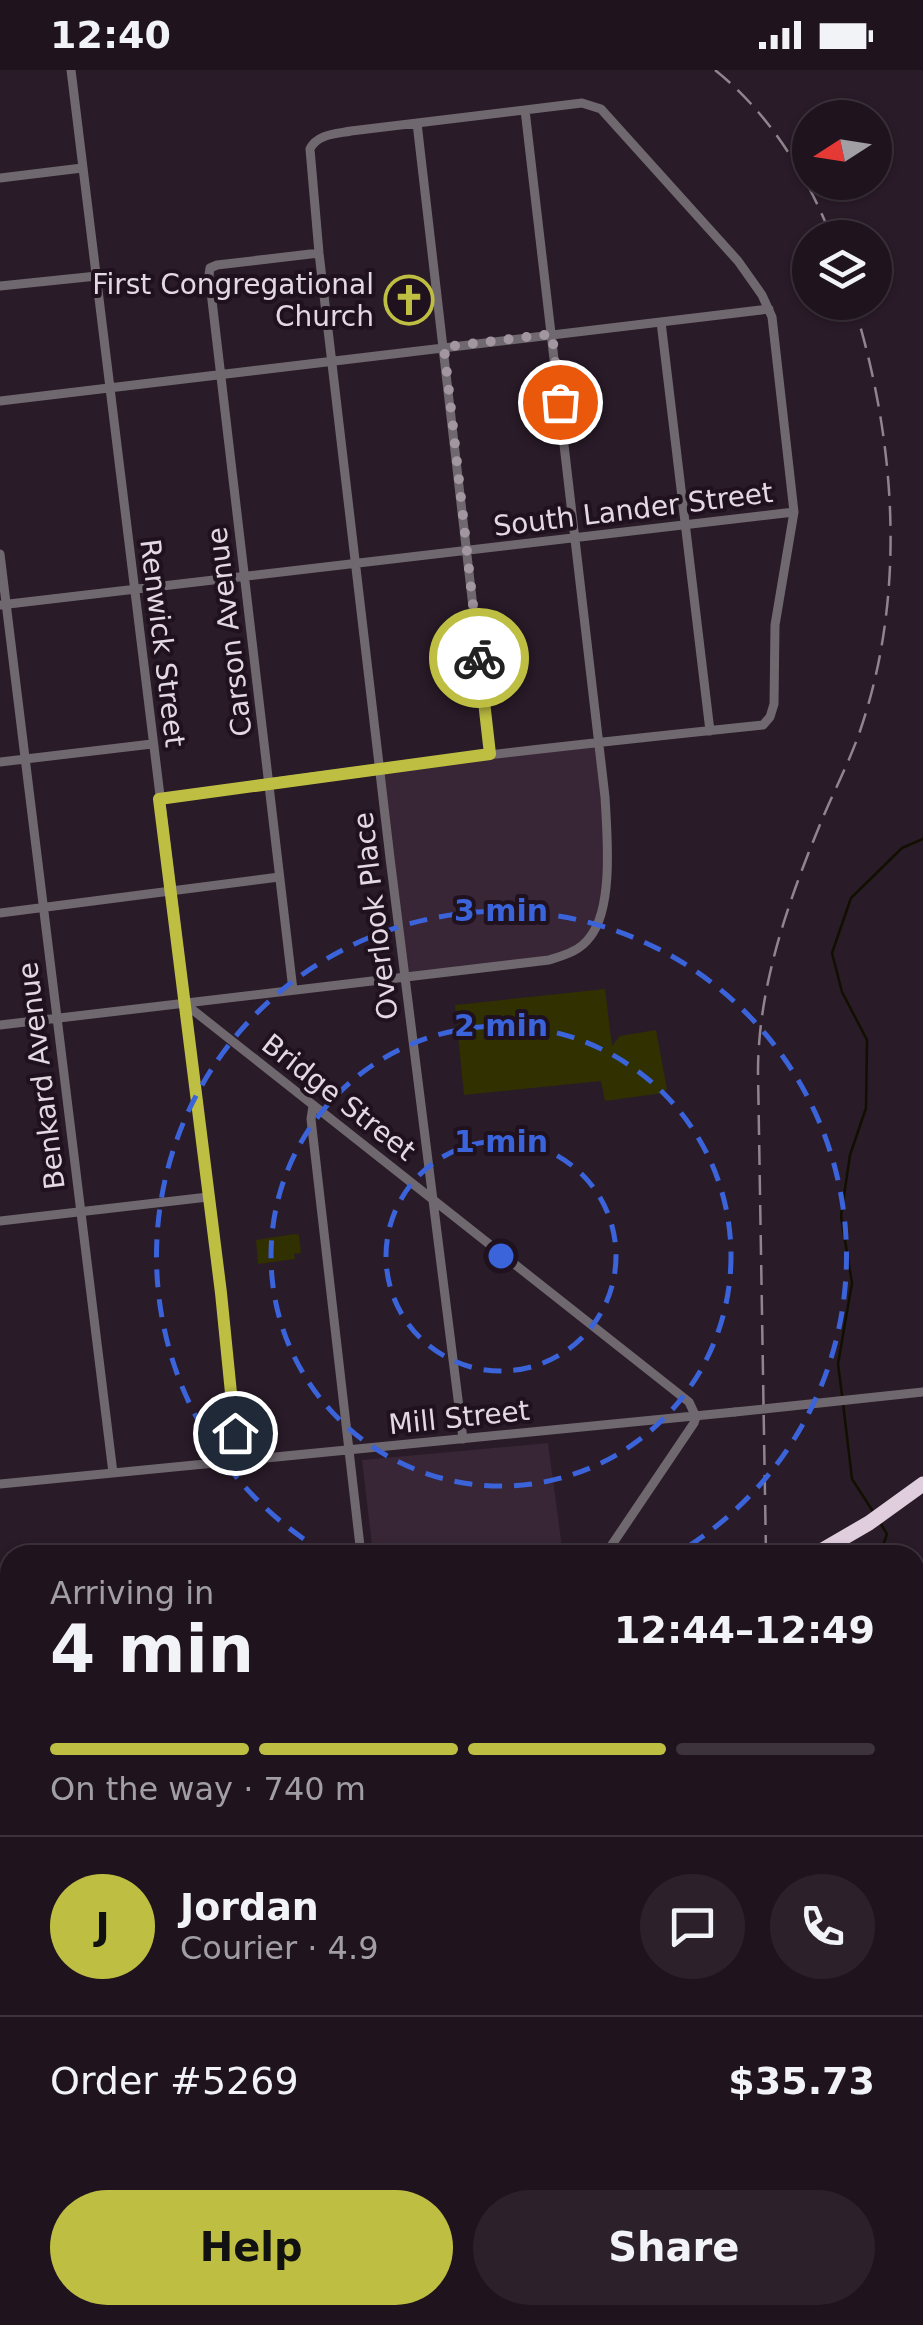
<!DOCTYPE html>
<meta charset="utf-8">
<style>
body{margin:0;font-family:"DejaVu Sans",sans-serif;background:#2c212b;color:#f1f3f6;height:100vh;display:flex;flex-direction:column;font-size:38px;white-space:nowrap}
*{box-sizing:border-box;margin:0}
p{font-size:32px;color:#a19ea4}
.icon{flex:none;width:55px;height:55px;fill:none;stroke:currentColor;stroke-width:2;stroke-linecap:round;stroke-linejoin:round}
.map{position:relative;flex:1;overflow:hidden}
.panel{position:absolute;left:0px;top:1475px;width:925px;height:780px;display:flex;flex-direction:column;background:#1f141e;border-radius:30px 30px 0 0;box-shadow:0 2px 8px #0004,0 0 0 2px #3c333c}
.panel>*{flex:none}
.needle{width:65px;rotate:258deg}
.buttons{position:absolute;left:792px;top:30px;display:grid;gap:20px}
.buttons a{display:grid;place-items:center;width:100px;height:100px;border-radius:50%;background:#1f141e;box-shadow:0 2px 8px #0004,0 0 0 2px #3c333c;font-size:50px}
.pin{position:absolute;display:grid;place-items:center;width:85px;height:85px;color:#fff;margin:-42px;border:5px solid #fff;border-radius:50%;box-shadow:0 2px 10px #0007}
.courier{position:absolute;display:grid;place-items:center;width:100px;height:100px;margin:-50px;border:8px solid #bebf42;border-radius:50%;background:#fff;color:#222;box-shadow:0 2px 12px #0007}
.summary em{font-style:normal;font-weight:700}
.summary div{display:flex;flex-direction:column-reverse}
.summary{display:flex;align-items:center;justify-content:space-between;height:170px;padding:0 50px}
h1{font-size:65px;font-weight:700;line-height:75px}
.bar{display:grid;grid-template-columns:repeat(4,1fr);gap:15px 10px;align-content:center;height:120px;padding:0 50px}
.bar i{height:12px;border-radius:8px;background:#3c333c}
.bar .active{background:#bebf42}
.bar p{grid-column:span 4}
.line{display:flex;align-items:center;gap:25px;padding:0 50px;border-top:2px solid #3c333c}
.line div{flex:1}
.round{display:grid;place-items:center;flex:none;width:105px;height:105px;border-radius:52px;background:#2c212b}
.button{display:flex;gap:20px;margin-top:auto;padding:20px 50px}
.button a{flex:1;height:115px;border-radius:60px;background:#bebf42;color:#111;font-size:40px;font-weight:700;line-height:115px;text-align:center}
.button a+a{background:#2c212b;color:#f1f3f6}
.status{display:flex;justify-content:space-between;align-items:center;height:70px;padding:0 50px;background:#1f141e;direction:ltr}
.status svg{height:28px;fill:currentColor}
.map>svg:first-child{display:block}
.built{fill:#382636}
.green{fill:#303001}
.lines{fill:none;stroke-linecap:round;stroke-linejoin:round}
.stream{stroke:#111000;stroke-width:2.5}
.street{stroke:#6f686f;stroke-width:9}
.highway{stroke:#e0cdde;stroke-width:15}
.rail{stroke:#90848f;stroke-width:2.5;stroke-dasharray:20 10;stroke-linecap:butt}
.street-bridge{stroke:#6f686f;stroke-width:9}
.done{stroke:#a296a1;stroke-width:10;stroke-dasharray:0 18}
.route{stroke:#bebf42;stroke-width:12}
.ring{fill:none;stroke:#3b63da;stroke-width:5;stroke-dasharray:18 12}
.labels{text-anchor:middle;stroke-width:8;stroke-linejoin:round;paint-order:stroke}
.poi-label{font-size:28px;fill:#e3d9e2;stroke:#1f121e;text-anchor:end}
.street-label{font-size:28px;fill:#e3d9e2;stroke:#1f121e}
.centre{fill:#3b63da;stroke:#1f121e;stroke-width:5}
.ring-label{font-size:30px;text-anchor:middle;font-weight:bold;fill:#3b63da;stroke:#1f121e;stroke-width:8;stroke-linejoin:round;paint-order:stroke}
</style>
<div class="status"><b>12:40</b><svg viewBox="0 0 49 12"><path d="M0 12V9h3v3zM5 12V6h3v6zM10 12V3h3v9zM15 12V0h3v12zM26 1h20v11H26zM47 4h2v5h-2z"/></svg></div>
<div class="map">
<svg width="923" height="2255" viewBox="0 0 923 2255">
<rect width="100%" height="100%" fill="#291b28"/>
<path class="built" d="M 599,671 L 607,761 L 600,850 L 570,884 L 405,907 L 381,698 Z
M 548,1373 L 563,1485 L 413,1485 L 372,1475 L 362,1390 Z"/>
<path class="green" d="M 605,919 L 612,976 L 620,966 L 656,960 L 667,1019 L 663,1023 L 605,1031 L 601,1011 L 464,1025 L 455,935 Z
M 294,1164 L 299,1165 L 301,1183 L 294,1184 L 295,1189 L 258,1194 L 256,1170 Z
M 7,1628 L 10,1650 L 10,2245 L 82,2245 L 84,2255 L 0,2255 L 0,1629 Z"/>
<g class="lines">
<path class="stream" d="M 842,1325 L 838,1294 L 852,1213 L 841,1146 L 850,1085 L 866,1038 L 867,970 L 842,922 L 832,883 L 851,828 L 902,778 L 923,769
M 843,1333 L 852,1409 L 874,1443
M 880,1485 L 887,1464 L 881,1454"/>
<path class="street" d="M 71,0 L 221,1223 L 237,1391
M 417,53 L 490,684
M 0,108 L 82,98
M 0,216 L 97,206
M 661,252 L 710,661
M 0,331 L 769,239
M 0,484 L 113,1403
M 0,535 L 794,442
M 0,692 L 152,674
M 159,729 C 360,698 561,676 763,655 L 770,647 L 774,634 L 775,555 L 794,442 L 772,247 L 762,225 L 738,191 L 601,39 L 582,33 L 351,61 C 336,64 317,64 310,79 L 319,183 L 390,788 L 463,1369
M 0,843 L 279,807
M 293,920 L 209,205 L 210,198 L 217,195 L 319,183
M 184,933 L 689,1332 L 696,1347 L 694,1353 L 605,1485
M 0,955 L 549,890 C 565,885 580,881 590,867 C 614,837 607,764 605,727 L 525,40
M 313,1036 L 311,1049 L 361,1485
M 0,1151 L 208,1127
M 0,1414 L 735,1342
M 0,1563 L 10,1643
M 915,2207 L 923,2202
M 82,2245 L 83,2255
M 429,2245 L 429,2255
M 817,2255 L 840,2245"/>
<path class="highway" d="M 814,1485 L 869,1453 L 923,1414
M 0,1629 L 10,1628"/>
<path class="rail" d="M 715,0 C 769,43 807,105 832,168
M 766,1485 L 758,1002 C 758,914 790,826 824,745 C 836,717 850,690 860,661 C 907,524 896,369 853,232
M 778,2245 L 779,2255"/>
<path class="street-bridge" d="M 735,1342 L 923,1322"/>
</g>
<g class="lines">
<path class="done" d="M 479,588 L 444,277 L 552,264 L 560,332"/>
<path class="route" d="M 235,1363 L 221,1223 L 159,729 L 490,684 L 479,588"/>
</g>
<g class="ring">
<circle cx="501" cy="1186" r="115"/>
<circle cx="501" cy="1186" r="230"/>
<path d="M329 1485A345 345 0 1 1 674 1485"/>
</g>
<defs>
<g id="church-ring" transform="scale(2.5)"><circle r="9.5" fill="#1f121e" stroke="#bebf42" stroke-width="1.5"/><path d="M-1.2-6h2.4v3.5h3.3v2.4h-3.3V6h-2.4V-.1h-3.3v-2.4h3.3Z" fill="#bebf42"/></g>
</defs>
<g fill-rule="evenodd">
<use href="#church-ring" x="409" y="230"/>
</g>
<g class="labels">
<g class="poi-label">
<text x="374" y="224">First Congregational<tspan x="374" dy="32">Church</tspan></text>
</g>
<g class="street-label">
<text transform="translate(633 439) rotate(-7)" y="10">South Lander Street</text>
<text transform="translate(229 562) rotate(-97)" y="10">Carson Avenue</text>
<text transform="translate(163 573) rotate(83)" y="10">Renwick Street</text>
<text transform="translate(375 846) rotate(-97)" y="10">Overlook Place</text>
<text transform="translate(41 1006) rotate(-97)" y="10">Benkard Avenue</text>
<text transform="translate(339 1027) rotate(38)" y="10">Bridge Street</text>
<text transform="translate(459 1347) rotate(-6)" y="10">Mill Street</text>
</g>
</g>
<circle cx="501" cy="1186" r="15" class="centre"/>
<g class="ring-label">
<text x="501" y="851">3 min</text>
<text x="501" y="966">2 min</text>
<text x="501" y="1082">1 min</text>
</g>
</svg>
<div class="buttons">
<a><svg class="needle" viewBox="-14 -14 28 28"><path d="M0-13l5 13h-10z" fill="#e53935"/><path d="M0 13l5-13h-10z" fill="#a19ea4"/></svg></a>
<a><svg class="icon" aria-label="layers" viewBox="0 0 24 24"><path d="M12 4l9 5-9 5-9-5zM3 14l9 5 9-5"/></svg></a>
</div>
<div class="pin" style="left:560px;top:332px;background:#ea580c"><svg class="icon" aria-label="bag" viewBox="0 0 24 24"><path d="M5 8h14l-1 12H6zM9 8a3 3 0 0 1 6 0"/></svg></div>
<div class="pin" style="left:235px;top:1363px;background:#1f2937"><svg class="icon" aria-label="home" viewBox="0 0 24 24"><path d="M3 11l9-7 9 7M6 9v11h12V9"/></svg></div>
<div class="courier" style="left:479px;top:588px"><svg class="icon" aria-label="bike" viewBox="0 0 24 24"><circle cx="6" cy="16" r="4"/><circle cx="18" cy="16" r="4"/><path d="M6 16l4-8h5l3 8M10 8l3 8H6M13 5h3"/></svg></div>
<section class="panel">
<div class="summary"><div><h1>4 min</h1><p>Arriving in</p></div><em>12:44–12:49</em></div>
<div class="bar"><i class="active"></i><i class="active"></i><i class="active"></i><i></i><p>On the way · 740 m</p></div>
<div class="line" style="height:180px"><b class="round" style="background:#bebf42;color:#111">J</b><div><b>Jordan</b><p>Courier · 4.9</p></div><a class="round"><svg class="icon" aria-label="chat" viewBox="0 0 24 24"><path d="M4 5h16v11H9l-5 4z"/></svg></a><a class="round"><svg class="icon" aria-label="phone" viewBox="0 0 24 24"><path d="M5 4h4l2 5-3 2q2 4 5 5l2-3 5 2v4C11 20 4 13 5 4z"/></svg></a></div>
<div class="line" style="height:130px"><div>Order #5269</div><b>$35.73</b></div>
<div class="button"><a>Help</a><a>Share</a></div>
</section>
</div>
